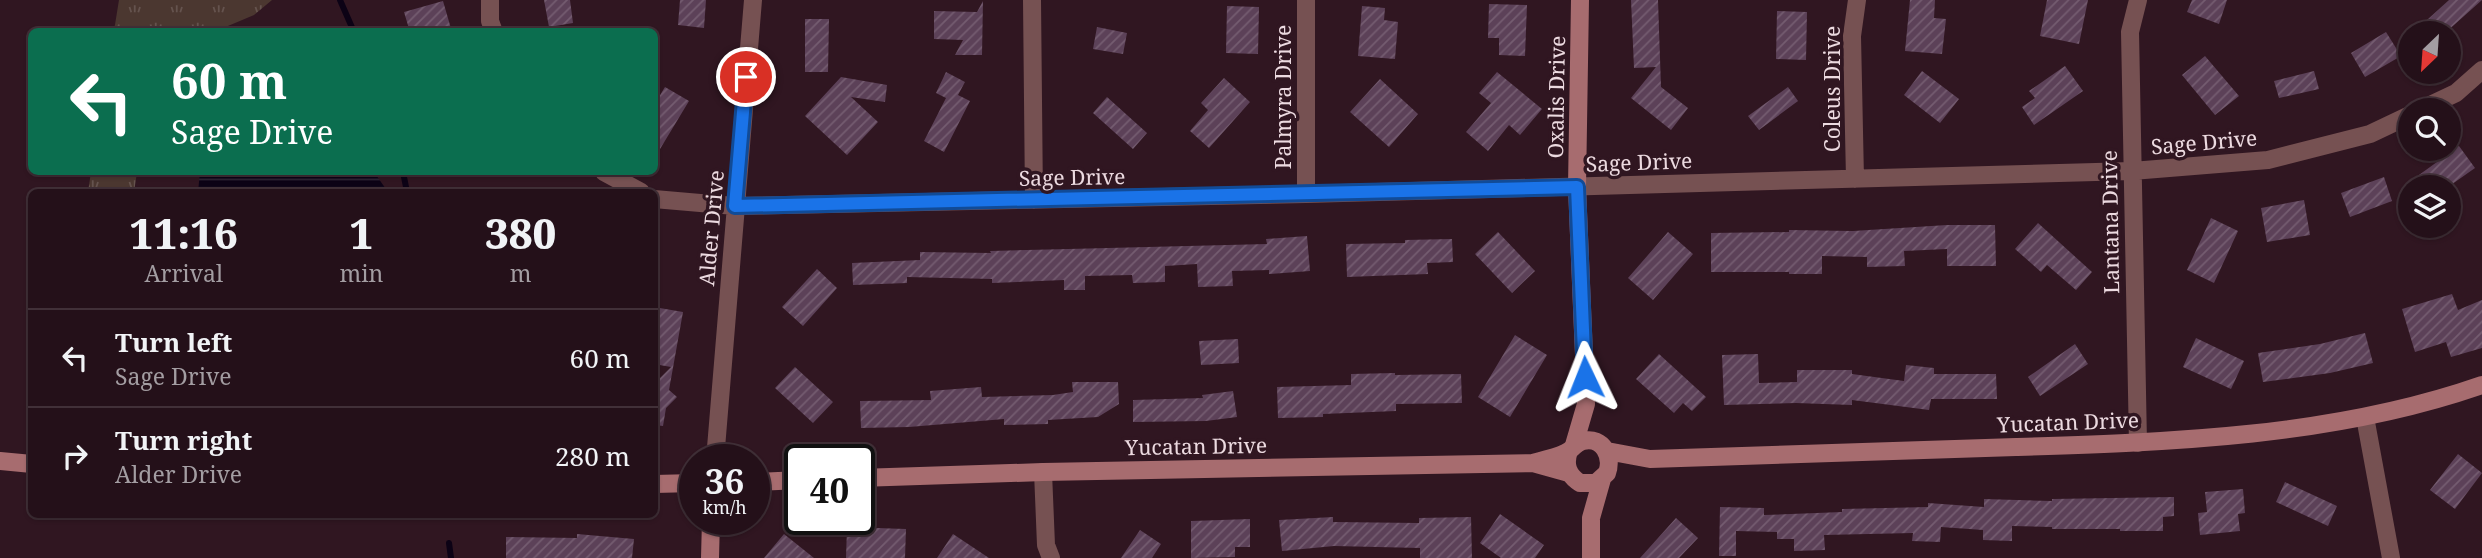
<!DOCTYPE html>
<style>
body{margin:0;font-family:"Noto Serif",serif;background:#2c1922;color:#f1f3f6;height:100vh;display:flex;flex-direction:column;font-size:26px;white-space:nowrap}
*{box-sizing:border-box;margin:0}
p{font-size:23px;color:#a39da2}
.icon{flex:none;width:38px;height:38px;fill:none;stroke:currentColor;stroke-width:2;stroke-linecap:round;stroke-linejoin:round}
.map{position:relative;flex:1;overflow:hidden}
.panel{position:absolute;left:28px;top:189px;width:630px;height:329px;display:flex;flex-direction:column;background:#241019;border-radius:10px;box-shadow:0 2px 5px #0004,0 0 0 2px #413038}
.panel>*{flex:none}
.banner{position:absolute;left:28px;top:28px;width:630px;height:147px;border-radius:10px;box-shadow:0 2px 5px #0004,0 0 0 2px #413038;background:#0b6e4f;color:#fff;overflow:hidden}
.needle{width:46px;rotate:205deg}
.fabs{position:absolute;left:2398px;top:21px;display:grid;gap:14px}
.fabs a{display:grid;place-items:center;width:63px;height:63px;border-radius:50%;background:#241019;box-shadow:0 2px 5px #0004,0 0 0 2px #413038;font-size:35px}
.speed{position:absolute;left:679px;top:444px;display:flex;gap:14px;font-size:35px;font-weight:700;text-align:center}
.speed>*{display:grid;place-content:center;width:91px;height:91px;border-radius:50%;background:#241019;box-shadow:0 2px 5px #0004,0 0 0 2px #413038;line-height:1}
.speed small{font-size:18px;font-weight:400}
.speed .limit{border:4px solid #111;border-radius:10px;background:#fff;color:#111}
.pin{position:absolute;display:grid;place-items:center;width:60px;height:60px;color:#fff;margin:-30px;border:4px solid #fff;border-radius:50%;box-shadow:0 2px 7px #0007}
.me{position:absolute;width:77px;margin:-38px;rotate:358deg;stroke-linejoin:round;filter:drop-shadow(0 0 5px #0008)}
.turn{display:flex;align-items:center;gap:24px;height:147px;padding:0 28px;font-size:32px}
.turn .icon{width:91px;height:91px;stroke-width:2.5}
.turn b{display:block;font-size:49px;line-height:60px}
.eta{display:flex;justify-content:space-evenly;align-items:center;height:119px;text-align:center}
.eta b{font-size:42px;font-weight:800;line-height:49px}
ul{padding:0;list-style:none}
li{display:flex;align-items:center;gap:21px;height:98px;padding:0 28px;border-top:2px solid #413038}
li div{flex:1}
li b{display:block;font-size:26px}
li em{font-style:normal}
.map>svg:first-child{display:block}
</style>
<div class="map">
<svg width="2482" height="558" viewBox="0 0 2482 558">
<defs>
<pattern id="park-tufts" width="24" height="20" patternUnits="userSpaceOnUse" patternTransform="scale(1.75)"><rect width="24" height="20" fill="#4b3730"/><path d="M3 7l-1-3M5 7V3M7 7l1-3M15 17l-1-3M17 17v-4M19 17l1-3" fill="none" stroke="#65534e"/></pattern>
<pattern id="water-rules" width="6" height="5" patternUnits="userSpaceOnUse" patternTransform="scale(1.75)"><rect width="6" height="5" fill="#0c0215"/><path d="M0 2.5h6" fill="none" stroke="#302637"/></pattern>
<pattern id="building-hatch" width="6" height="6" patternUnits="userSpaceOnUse" patternTransform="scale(1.75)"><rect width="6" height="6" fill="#5c4158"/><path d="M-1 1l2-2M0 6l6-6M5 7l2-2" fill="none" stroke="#745c70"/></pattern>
</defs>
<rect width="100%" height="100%" fill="#301621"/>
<path fill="url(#park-tufts)" d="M119,0h153l-18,15 -38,16h-102z
M91,172h46l-3,20h-46z"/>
<path fill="url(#water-rules)" d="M200,172h174l14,20h-190z"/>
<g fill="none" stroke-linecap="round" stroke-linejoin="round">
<path stroke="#0c0215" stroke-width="6" d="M340,0l14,32
M403,172l4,20
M449,543l2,15"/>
</g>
<path fill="url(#building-hatch)" d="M544,0h26l3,23 -24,4z
M680,0h26l-2,28 -26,-3z
M1631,0h27l3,87 27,21 -17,22 -40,-32 25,-31 -22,1z
M1910,0h25l-1,18 12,1 -4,35 -37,-3z
M2047,0h41l-9,44 -39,-8z
M2192,0h35l-8,24 -32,-12z
M2449,0h33l-37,33h-5l-13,-13z
M443,1l9,31h-42l-6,-20z
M983,1l-1,54h-27l8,-15 -29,-1v-28l43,1z
M1489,4l38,1 -2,51 -26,-1v-17h-11z
M1227,6l32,1 -1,47 -32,-1z
M1362,6l23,2 -1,12 14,2 -3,37 -37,-3z
M1777,11l30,1 -1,48 -30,-1z
M805,19h24l-1,53h-23z
M1097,27l30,6 -4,21 -30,-5z
M2386,32l15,24 -36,21 -14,-24z
M2205,56l34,40 -24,19 -33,-40z
M2065,66l18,25 -49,34 -12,-18 13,-9 -6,-7z
M1922,71l37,28 -19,24 -36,-28z
M2314,71l5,18 -40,9 -5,-17z
M946,72l19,10 -7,13 12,6 -26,51 -20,-11 22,-43 -10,-5z
M1497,72l45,37 -22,26 -11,-10 -21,26 -22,-19 25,-29 -12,-10z
M841,77l46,8 -2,17 -34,-5 27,25 -31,33 -42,-39z
M1224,78l26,24 -41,46 -19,-17 18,-21 -7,-7z
M1380,79l38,35 -29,33 -39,-35z
M665,87l24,14 -35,58v-54z
M1788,87l10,14 -39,29 -11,-14z
M1107,97l40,36 -14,16 -40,-36z
M2459,146l16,22 -27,19h-20l-9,-12z
M2384,177l8,24 -42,16 -9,-24z
M2304,200l6,35 -43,7 -6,-34z
M2211,218l27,13 -24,52 -27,-13z
M2038,223l54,49 -16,18 -29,-25 -6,7 -26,-23z
M1947,225h48l1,41h-49v-17l-43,2 1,15 -38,1v-10l-45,-1v18h-33v-2h-78v-39l78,-1v-2l64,1z
M1498,232l37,39 -23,22 -37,-39z
M1668,232l25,22 -40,46 -25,-22z
M1307,236l3,35 -41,3v-4l-37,1 1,15 -35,1 -1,-23 -32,2v16l-32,1 -1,-8 -47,1v14h-21v-10l-72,3v-4l-85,-2v6l-54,2 -1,-22 68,-3v-8l71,1 -1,-2 78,-2 199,-5 -1,-5z
M1452,239l1,23 -26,1 1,11 -81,3 -1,-33 59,-1v-3z
M817,269l20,19 -34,38 -21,-19z
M2452,294l6,16 24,-10v48l-31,9 -5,-15 -31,10 -13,-43z
M654,307l29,5 -14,78 8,7 -11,11 -3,18 -9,-1v-50l5,4 12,-12 -17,-3z
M2365,333l8,30 -43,10 -67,9 -5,-29 62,-9z
M1515,335l32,20 -37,62 -32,-20z
M2196,338l48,23 -13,28 -48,-22z
M1238,339l1,24 -38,2 -2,-24z
M2075,344l13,20 -48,32 -12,-19z
M1659,354l47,43 -14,14 -9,-8 -9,10 -38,-34z
M1758,354l1,29 38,-1v-12h55v4l52,7 2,-16 28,3v6h62l1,25h-66l-2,11 -77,-10v5l-56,-2 -72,2 -2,-50z
M795,367l38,35 -20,21 -38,-35z
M1395,373v2l66,-1 1,29 -66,1v7l-73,3v3l-45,1 -1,-31 74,-2v-11z
M1072,382h46l1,22 -21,13 -50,3v4l-44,1v-6l-95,8 -48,1 -1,-27 71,-1 -1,-9 51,-4 1,10 71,-2 20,-3z
M1233,391l4,26 -31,4 -73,1v-22l70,-2 -1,-3z
M2458,454l24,19 -27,36 -25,-19z
M2285,482l52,24 -9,20 -52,-24z
M2243,489l2,24 -7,1 2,17 -40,4 -2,-22 9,-1 -2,-20z
M2174,497v19l-11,1v14h-43v-2h-68v-2l-40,-1v15l-29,-1v-10l-42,-3 -1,15 -28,-1 1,-8 -89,2 1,15 -31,1v-12h-17v-7l-41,-1v25h-17l1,-49 44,1v7l78,-3v-3l86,-2v-4l56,4v-8l68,2v-2z
M1500,514l44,31 -9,13h-34l-21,-15z
M1333,517v5l86,1v-5l52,-1 1,41h-52v-10l-86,-2 -52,5 -3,-31z
M1676,518l22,20 -19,20h-39z
M1250,519v28h-15v10l-44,1v-37z
M847,527l59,2 -1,29h-59z
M1140,530l21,14 -9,14h-31z
M577,534l57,5 -2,19h-126v-21l71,1z
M784,534l30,24h-50z
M953,534l36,24h-52z"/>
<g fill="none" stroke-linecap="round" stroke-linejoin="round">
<path stroke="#765152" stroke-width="18" d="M490,0v21l4,11
M1032,0l2,200
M2138,0l-8,32 8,411
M2420,110l36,-17 26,-23
M604,172l37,20
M1855,179l-3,-143 5,-36
M1306,194v-194
M654,199l81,7 571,-12 826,-23 136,-11 102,-26 40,-19
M2365,417l26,141
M715,460l38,-460
M1043,472l3,73 5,13"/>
<path stroke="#a76c6f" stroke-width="18" d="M1574,445l12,-41 -9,-217 3,-187
M1607,451l43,8c122,-4 244,-8 366,-12 156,-5 317,-10 466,-62
M0,461l32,3
M1533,463c11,-4 28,-6 37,-13 5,-4 7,-8 13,-9 20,-5 30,16 24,32l-11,10h-16c-12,-8 -16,-18 -11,-32
M859,478l184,-6 490,-9 36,10
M754,482l46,-2
M654,484l41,-1
M710,558l1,-38
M1591,558v-40l11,-39"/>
</g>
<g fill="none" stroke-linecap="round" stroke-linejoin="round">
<defs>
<path id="route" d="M746,77l-11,129 842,-19 8,190"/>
</defs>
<use href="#route" stroke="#114b97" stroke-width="18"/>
<use href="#route" stroke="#1a73e8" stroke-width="12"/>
</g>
<g text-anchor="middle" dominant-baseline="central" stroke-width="7" stroke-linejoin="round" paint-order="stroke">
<g font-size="21" fill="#ecdae0" stroke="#301621">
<text transform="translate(1832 89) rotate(-90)">Coleus Drive</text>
<text transform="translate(1283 97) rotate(-90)">Palmyra Drive</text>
<text transform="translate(1556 97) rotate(-89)">Oxalis Drive</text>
<text transform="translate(2204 142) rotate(-5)">Sage Drive</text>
<text transform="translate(1639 162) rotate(-2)">Sage Drive</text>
<text transform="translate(1072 177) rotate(-1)">Sage Drive</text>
<text transform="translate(2110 222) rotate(-91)">Lantana Drive</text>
<text transform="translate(711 228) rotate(-85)">Alder Drive</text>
<text transform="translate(2068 422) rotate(-2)">Yucatan Drive</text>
<text transform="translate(1196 446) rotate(-1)">Yucatan Drive</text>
</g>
</g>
</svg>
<div class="fabs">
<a><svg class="needle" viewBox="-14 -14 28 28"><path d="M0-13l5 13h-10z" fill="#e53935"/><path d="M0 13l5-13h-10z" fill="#a39da2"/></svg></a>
<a><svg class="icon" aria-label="search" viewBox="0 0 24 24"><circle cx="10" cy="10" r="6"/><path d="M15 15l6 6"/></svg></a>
<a><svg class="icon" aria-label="layers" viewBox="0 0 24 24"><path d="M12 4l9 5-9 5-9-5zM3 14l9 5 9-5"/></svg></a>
</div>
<div class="speed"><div>36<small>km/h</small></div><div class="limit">40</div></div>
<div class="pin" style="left:746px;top:77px;background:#d93025"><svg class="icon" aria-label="arrive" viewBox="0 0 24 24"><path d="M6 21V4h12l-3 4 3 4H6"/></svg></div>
<svg class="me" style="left:1585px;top:377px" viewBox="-20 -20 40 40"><path d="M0-17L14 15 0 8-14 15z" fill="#1a73e8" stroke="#fff" stroke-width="4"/></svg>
<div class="banner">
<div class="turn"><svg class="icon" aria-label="left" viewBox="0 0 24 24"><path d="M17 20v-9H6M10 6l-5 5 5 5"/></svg><div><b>60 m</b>Sage Drive</div></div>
</div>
<section class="panel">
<div class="eta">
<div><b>11:16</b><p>Arrival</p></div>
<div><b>1</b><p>min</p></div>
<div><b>380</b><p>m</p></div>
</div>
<ul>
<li><svg class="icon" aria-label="left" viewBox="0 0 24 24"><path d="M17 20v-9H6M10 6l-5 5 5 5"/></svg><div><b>Turn left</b><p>Sage Drive</p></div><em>60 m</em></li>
<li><svg class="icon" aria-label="right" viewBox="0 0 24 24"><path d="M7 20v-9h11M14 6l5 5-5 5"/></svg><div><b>Turn right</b><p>Alder Drive</p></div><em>280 m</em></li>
</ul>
</section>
</div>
